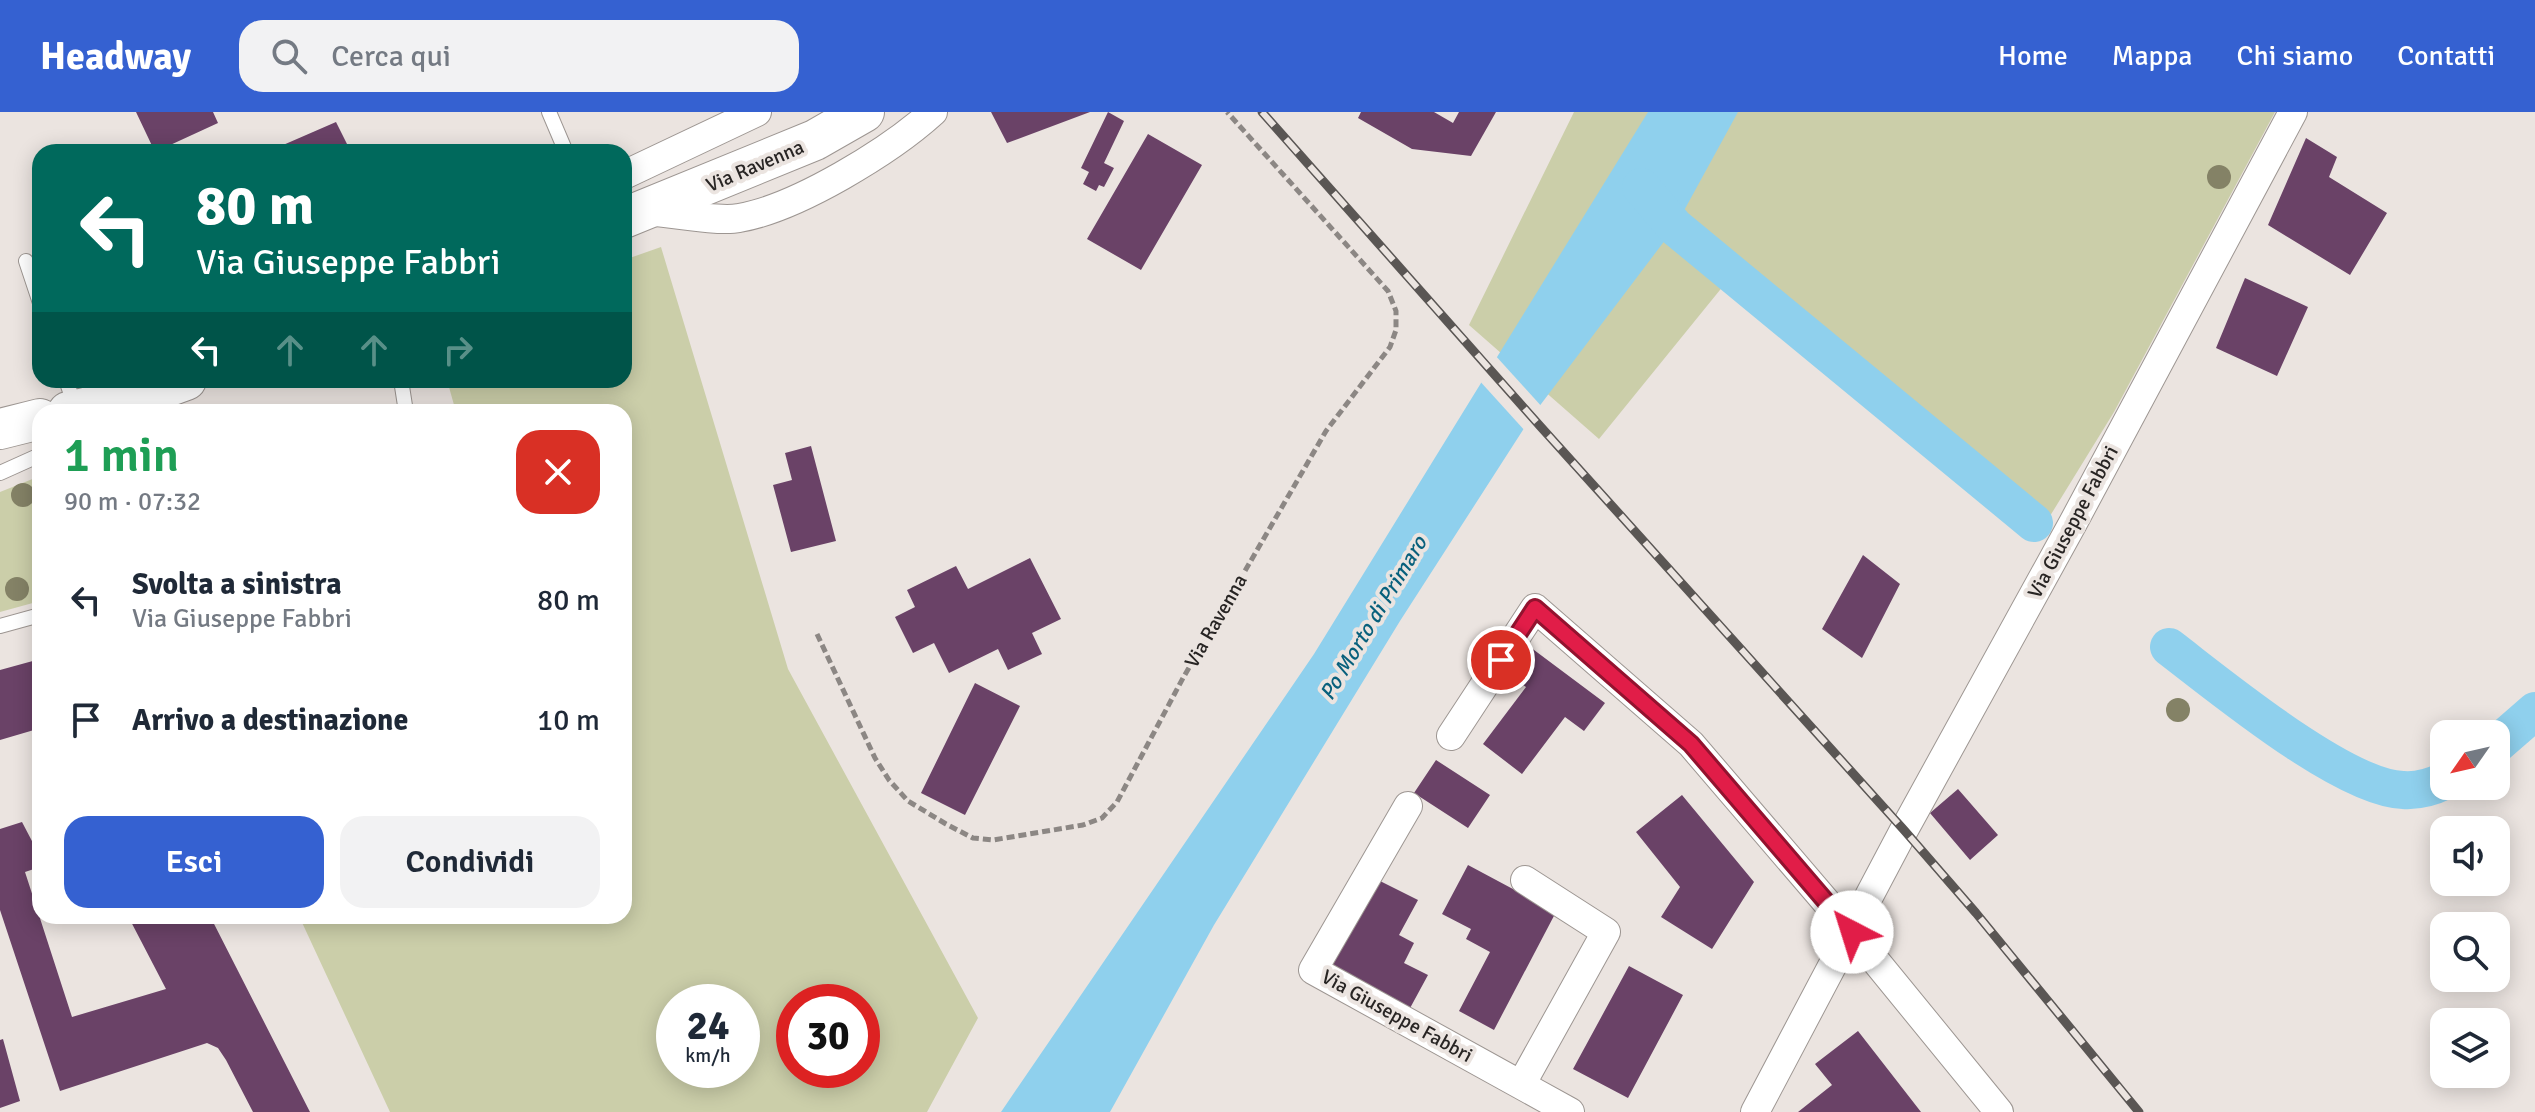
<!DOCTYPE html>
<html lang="it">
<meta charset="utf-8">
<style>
body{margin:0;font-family:Signika,sans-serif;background:#f2f2f3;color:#1f2937;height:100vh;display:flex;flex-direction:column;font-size:30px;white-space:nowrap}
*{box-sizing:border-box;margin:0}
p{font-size:26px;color:#747a83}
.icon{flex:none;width:44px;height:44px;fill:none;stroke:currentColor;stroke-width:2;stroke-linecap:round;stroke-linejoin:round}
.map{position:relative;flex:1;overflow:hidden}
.sheet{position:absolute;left:32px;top:292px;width:600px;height:520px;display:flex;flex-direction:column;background:#fff;border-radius:24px;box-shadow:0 4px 20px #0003}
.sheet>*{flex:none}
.banner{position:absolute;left:32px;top:32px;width:600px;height:244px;border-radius:24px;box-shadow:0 4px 20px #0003;background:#00695c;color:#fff;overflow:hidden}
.needle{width:52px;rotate:236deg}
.buttons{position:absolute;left:2430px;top:608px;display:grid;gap:16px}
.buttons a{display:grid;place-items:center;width:80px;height:80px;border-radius:16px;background:#fff;box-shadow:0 4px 20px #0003;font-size:40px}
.speed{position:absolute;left:656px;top:872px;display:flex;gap:16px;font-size:40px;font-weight:700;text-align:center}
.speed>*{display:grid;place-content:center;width:104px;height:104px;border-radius:50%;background:#fff;box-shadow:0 4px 20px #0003;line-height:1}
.speed small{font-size:20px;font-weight:400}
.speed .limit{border:12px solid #d22;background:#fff;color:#111}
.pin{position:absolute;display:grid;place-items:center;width:68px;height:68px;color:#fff;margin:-34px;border:4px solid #fff;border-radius:50%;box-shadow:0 2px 8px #0007}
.me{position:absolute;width:88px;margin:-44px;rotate:320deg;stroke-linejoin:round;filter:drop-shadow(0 0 6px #0008)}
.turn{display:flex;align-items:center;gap:28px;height:168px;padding:0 32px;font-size:36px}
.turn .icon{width:104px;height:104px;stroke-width:2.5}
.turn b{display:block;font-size:56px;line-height:68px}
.lanes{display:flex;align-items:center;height:76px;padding:0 32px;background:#0003;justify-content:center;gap:40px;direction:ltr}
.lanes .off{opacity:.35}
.round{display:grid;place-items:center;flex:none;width:84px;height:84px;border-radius:24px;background:#f2f2f3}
.overview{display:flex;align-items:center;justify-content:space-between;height:136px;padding:0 32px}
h1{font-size:48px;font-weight:600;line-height:60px;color:#1e9e55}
.cta{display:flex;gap:16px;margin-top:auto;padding:16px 32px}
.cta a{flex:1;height:92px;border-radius:24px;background:#3561d1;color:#fff;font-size:32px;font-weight:600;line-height:92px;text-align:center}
.cta a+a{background:#f2f2f3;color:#1f2937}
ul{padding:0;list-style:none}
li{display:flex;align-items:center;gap:24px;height:120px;padding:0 32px}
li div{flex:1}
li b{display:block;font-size:30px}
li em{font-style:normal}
header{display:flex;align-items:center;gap:48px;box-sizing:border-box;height:112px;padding:0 40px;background:#3561d1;color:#fff}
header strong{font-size:38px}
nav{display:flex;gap:44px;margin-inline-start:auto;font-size:28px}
.search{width:560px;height:72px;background:#f2f2f3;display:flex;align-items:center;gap:20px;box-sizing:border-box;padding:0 28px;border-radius:24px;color:#747a83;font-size:30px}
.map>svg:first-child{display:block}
</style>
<header>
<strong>Headway</strong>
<div class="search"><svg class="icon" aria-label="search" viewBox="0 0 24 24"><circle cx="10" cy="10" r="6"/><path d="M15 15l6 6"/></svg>Cerca qui</div>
<nav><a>Home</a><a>Mappa</a><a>Chi siamo</a><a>Contatti</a></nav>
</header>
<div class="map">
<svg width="2535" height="1000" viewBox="0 0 2535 1000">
<rect width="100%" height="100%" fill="#ebe4e0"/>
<path fill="#cbcea9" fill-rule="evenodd" d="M1574,0h701l-161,300 -80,130 -310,-257 -125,154 -130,-114z
M661,135l127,422 190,349 -51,94h-537l-91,-196h325v-504h-168l-9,-32h177v-120zM742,890v68h-68v-68zM794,890h68v68h-68z
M40,364v125l-40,11v-120z"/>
<path fill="#8fd0ed" d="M1648,0h90l-63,115 -143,189 -132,205 -186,304 -104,187h-109l313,-458z"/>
<path fill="#ebe4e0" d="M1494,242l49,54 -17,24 -48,-53z"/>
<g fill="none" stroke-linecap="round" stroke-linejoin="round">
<path stroke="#8fd0ed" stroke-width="38" d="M1641,75l34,40 359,296
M2169,535c50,38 174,141 234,143 15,1 27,-2 41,-9
M2496,633l39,-34"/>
</g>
<path fill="#6a4267" d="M136,0h77l5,11 -63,29z
M991,0h99l-83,31z
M1108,0l16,9 -20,42 10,5 -10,19 -5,-2 -3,6 -13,-7 6,-12 -8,-4z
M1361,0h73l19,11 6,-11h37l-25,44 -59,-7 -54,-31z
M336,10l15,30h-84z
M1148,22l54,31 -61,105 -54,-31z
M2306,26l31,19 -8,20 58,36 -37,62 -82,-50z
M2245,166l63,29 -31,69 -61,-28z
M811,334l25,95 -45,11 -18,-67 19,-5 -7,-27z
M1863,443l37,29 -38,74 -40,-29z
M1030,446l31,61 -29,14 10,21 -34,16 -10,-21 -49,24 -15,-30 -21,10 -18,-36 20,-10 -8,-17 49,-24 12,23z
M1526,532l79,59 -21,28 -19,-14 -43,57 -39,-30 43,-57 -21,-15z
M40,547v79l-3,1 -3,-9 -34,10v-70z
M975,571l45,23 -55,109 -44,-22z
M1436,648l54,35 -22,33 -54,-35z
M1958,677l40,46 -28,25 -40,-47z
M1682,683l72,87 -42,67 -51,-32 19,-30 -44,-55z
M22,710l11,21 7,-3v27l-15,5 47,145 94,-28 -38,-73h82l100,196h-57l-27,-52 -8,-12 -11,-5 -147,48 -60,-181v-81z
M1468,753l88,47 -62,118 -35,-19 31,-59 -24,-13 5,-10 -29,-15z
M1378,768l40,20 -19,35 15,8 -10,20 24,12 -19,35 -78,-42z
M1629,854l54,29 -55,103 -55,-29z
M1858,919l63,81h-123l34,-27 -17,-21z
M3,927l17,62 -20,7v-68z"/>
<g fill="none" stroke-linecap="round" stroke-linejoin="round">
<defs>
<path id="service" d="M549,0l17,40
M26,149l14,42
M66,268l9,26
M401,268l5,32
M0,361l40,-18
M0,514l40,-11"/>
<path id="minor" d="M624,63l133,-63
M647,99c23,2 72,11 92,7 58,-10 151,-67 194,-106
M1451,624l84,-128 156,136 161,188 147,180
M1408,694l-95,164 257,142
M1521,973l85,-153 -81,-52
M1755,1000l149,-282 169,-307 220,-411"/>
<path id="secondary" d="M624,106l191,-78 49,-28
M68,300l85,-20 33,-12
M0,317l40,-10"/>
</defs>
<use href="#service" stroke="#9d9692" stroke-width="16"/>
<use href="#minor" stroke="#9d9692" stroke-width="30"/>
<use href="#secondary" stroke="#9d9692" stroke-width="42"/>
<path stroke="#8c8784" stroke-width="5" stroke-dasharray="8 4" stroke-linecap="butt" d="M817,522l58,124 14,22 19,21 38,23 27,14 20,2 90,-15 19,-7 15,-16 66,-124 143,-247 64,-84 6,-17v-19l-8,-20 -161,-179"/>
<use href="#service" stroke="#fff" stroke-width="14"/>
<use href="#minor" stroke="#fff" stroke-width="28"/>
<use href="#secondary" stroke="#fff" stroke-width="40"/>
<defs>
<path id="rail" d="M1262,0l278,314 364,404 72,83 163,199"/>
</defs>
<use href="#rail" stroke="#5a5654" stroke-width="9"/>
<use href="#rail" stroke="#ebe4e0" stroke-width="6" stroke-dasharray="18" stroke-linecap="butt"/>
</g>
<g fill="#848266">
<circle cx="2219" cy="65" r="12"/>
<circle cx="23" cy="383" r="12"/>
<circle cx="17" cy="477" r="12"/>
<circle cx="2178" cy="598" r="12"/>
</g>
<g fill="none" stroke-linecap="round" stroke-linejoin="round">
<defs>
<path id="route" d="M1501,548l34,-52 156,136 161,188"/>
</defs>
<use href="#route" stroke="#92132f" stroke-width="20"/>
<use href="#route" stroke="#e11d48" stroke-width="14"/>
</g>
<g text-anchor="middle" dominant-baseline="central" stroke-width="8" stroke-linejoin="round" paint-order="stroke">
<g font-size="20" fill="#282524" stroke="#ebe4e0">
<text transform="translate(755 54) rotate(-23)">Via Ravenna</text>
<text transform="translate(2073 410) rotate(-62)">Via Giuseppe Fabbri</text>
<text transform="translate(1216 509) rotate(-60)">Via Ravenna</text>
<text transform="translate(1397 904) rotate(29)">Via Giuseppe Fabbri</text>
</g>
<g font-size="22" font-style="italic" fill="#08607c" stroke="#ebe4e0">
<text transform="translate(1373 506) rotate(-59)">Po Morto di Primaro</text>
</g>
</g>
</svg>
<div class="buttons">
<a><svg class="needle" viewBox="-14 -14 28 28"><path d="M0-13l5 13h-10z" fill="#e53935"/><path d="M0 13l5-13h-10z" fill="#747a83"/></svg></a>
<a><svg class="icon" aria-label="sound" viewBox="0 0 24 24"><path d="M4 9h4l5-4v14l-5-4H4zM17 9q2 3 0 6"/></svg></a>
<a><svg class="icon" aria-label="search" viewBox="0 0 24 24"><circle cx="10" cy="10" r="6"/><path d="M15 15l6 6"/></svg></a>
<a><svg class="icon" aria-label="layers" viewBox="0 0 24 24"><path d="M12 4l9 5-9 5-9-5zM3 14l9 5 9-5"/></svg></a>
</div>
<div class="speed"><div>24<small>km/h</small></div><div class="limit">30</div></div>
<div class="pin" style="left:1501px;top:548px;background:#d93025"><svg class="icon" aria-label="arrive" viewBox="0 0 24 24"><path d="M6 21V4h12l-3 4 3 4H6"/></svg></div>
<svg class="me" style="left:1852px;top:820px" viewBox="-20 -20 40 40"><circle r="19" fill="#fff"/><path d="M0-13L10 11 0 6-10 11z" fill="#e11d48"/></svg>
<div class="banner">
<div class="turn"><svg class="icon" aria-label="left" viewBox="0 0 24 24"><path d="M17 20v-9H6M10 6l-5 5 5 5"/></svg><div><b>80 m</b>Via Giuseppe Fabbri</div></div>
<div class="lanes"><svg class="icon" aria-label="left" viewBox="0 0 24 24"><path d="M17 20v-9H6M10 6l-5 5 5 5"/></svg><svg class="icon off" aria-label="ahead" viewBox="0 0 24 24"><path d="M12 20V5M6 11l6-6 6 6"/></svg><svg class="icon off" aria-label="ahead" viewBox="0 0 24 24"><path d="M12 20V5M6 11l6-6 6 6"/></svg><svg class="icon off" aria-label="right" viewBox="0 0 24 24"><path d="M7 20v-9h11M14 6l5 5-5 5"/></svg></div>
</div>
<section class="sheet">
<div class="overview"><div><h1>1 min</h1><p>90 m · 07:32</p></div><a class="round" style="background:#d93025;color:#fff"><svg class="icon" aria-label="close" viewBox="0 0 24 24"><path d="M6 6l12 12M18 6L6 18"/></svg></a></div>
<ul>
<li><svg class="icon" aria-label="left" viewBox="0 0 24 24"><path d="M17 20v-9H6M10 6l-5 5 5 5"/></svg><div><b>Svolta a sinistra</b><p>Via Giuseppe Fabbri</p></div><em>80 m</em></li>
<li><svg class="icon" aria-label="arrive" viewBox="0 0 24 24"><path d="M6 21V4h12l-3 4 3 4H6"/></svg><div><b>Arrivo a destinazione</b></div><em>10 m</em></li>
</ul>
<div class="cta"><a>Esci</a><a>Condividi</a></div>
</section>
</div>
